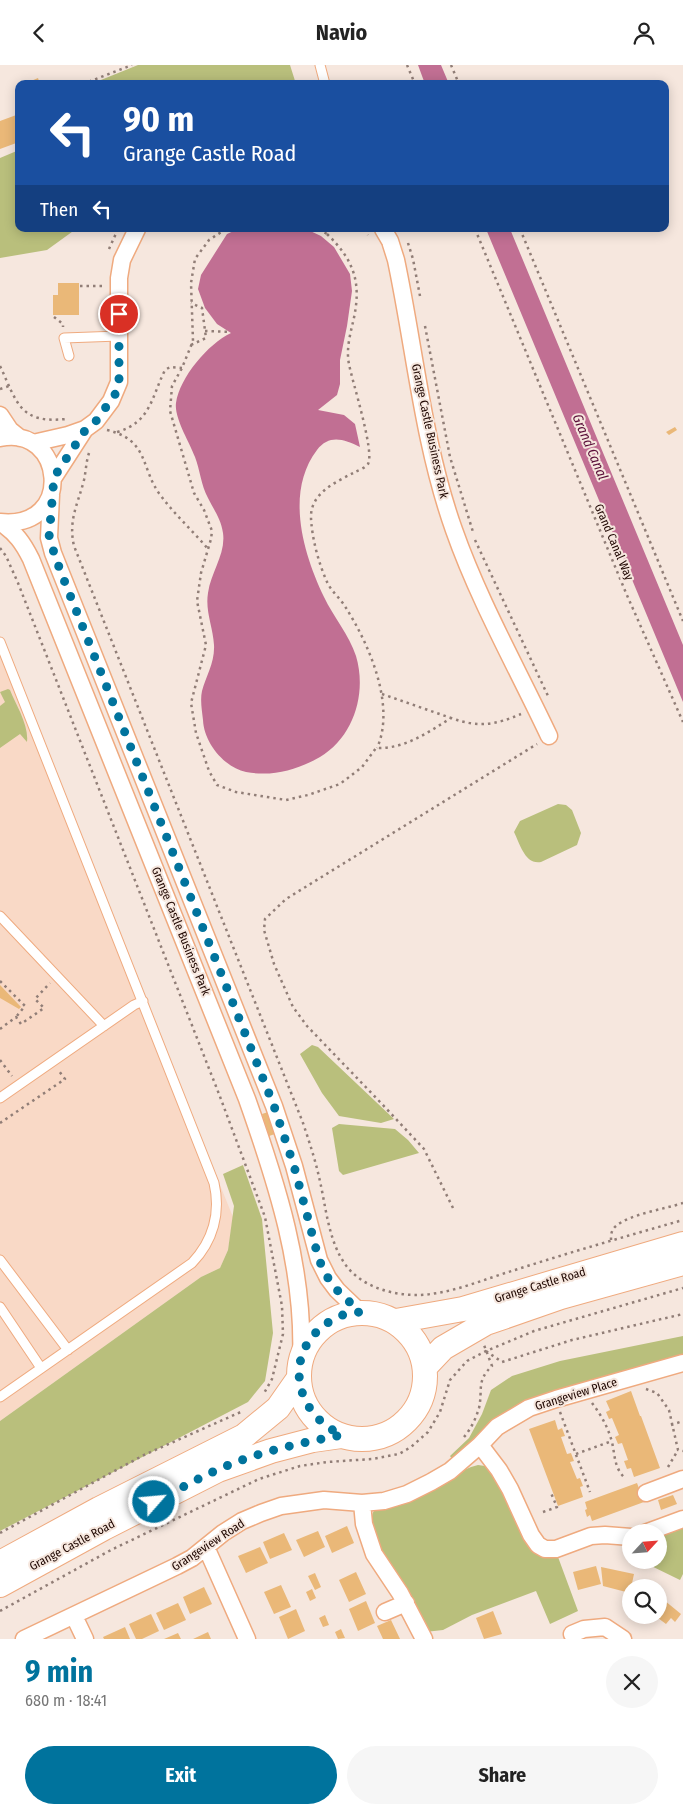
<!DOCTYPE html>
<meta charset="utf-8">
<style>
body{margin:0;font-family:"Fira Sans Condensed",sans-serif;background:#f6f6f6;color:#222;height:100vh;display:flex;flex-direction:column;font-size:19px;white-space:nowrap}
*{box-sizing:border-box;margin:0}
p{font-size:16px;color:#767676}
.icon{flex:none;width:28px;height:28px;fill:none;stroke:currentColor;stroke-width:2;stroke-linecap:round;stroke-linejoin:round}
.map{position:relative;height:1574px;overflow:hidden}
.panel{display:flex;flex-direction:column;background:#fff;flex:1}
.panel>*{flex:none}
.guide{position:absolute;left:15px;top:15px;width:654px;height:152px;border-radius:10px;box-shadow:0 2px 12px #0003;background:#1a4fa0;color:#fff;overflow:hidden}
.needle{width:32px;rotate:64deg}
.controls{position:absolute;left:622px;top:1459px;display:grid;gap:10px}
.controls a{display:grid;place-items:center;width:45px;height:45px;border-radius:50%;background:#fff;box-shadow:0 2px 12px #0003;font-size:25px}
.pin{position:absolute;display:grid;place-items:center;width:42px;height:42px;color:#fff;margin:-21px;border:2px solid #fff;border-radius:50%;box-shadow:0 1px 5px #0007}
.me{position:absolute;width:55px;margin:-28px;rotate:63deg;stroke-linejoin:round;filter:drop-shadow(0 0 4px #0008)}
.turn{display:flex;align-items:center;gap:18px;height:105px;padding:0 25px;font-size:22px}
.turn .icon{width:65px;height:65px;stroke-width:2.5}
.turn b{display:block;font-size:35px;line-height:42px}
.then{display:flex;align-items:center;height:48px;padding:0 25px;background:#0003;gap:10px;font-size:19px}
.round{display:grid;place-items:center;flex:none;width:52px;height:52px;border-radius:26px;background:#f6f6f6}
.summary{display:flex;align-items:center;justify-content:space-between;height:85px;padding:0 25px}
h1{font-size:30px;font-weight:700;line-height:38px;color:#00739d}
.primary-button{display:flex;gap:10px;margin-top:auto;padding:10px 25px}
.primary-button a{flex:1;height:58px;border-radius:30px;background:#00739d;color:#fff;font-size:20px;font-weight:700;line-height:58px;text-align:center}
.primary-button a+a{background:#f6f6f6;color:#222}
header{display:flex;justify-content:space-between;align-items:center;height:65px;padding:0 25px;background:#fff;font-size:22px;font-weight:700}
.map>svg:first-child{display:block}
</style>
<header><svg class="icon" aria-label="back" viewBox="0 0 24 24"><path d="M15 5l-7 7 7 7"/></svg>Navio<svg class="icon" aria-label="person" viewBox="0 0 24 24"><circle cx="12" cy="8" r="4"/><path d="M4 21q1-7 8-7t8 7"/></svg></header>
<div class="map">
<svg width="683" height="1574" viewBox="0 0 683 1574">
<rect width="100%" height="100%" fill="#f6e7de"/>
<path fill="#f9d9c6" d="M0,579l233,573 -5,33 -8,18 -19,9 -201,144z"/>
<path fill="#b9bf7c" d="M138,0h152l6,19h-205z
M19,85v79h57l-29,21 -47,8v-100z
M8,624l2,1c6,15 19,35 17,52l-7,-8 -20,14v-42l5,-4 -5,-10z
M558,739l8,1 6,5 9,23 -4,12 -36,17c-16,3 -21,-18 -27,-30l6,-11z
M312,980l6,2 76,72 -13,4 -42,-7 -17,-23 -22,-39z
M339,1059l56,5 13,11 11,13 -76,22 -4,-4 -7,-43z
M243,1100l19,54 11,114 -8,48 -17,21 -248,129v-110l201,-144 19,-9 8,-18 6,-44 -11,-32z
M683,1271v21l-123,35 -107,68 -3,-4 19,-18 13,-24 9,-24 21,-14 48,-15z
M478,1400l7,1 9,9 54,81 10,1 20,54 -28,13 -14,-33 -64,24 -29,15 -18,2c-10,-18 -64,-106 -51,-121 9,-9 38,-12 50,-17 19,-8 35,-25 54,-29z
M683,1463v46l-3,6 -41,-20h20v-23z"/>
<path fill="#c16f93" d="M418,0h23l8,19h-24z
M238,164h68l15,7 13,11 16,27 2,17 -5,35 -7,34v24l-3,11 -19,15 26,5 11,9 5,23c-16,-8 -31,-13 -43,3 -32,42 -14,103 7,147 9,19 25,38 32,59 11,37 -2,81 -36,101 -23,13 -47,20 -74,15 -22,-5 -42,-29 -43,-52 -1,-9 -3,-20 -1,-29 4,-15 13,-29 12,-46 -1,-18 -9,-34 -6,-52 3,-21 18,-39 15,-60 -2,-14 -9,-23 -15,-35 -7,-13 -8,-28 -13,-41 -5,-14 -21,-39 -19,-54 4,-26 32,-59 55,-70l-14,-9 -12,-16 -7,-19 3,-14 26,-41z
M486,164h24l173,416v57z"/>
<path fill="#eab878" d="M38,13l2,6h-16z
M19,49v28l-19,7v-28z
M58,218h21v32h-26v-20h5z
M675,362l2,3 -8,5 -3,-3z
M0,920l21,22 -2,2 -19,-11z
M268,1047l7,22 -6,2 -7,-22z
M631,1326l9,25h1l19,52 -26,9 -3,-9 -4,1 -3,-8 4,-1 -6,-17 -4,1 -3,-7 4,-2 -7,-17 -3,1 -3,-7 4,-2 -4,-9z
M555,1355l3,10 4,-2 3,8 -4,1 6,17 4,-1 3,8 -4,1 7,17 3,-1 3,8 -3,1 3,10 -25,9 -29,-77z
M637,1418l7,19 -52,19 -2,-6 -3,2 -2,-7 2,-1 -2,-7z
M673,1430l4,9 -16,6 -3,-10z
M347,1461l7,17 -22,10 -7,-17z
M318,1466l7,16 -21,10 -8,-17z
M284,1468l8,17 -22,9 -7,-17z
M260,1482l8,16 -22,10 -8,-17z
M596,1501l5,18 -23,6 -5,-18z
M601,1502l33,7 -4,19 -27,-7z
M356,1507l10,22 -17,8 -10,-22z
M315,1508l6,14 -6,3 -7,-14z
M281,1520l10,22 -17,7 -10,-22z
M204,1522l8,17 -22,10 -7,-17z
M312,1524l4,9 -6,3 -4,-9z
M659,1531l22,18 -6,8 -4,-4 -5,6 -12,-9h5z
M366,1536l9,22 -17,8 -9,-22z
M178,1538l8,17 -22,10 -8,-17z
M296,1544l9,22 -17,8 -9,-22z
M493,1546l9,23 -18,5 -8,-21z
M151,1549l8,17 -17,8h-6l-7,-15z
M325,1550l4,10 -6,2 -4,-9z
M391,1555l9,19h-17l-6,-13z
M125,1562l5,12h-26l-1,-2z
M341,1564l4,9 -7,1 -3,-7z
M208,1567l3,7h-18z
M178,1568l3,6h-17z"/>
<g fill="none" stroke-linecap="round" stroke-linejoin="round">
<defs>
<path id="lane" d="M320,0l5,19
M69,291l-5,-18 55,-2
M0,577l214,541c7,30 -1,58 -22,80l-192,134
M0,851l104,110
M0,1033l134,-93 9,-4
M0,1195l68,90
M0,1242l41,61"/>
<path id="street" d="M383,164l7,12 6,19c19,90 27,183 58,270 25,71 63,138 95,206
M0,350l10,15 10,8
M0,373c64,-14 76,92 0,84
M33,378l35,-8 17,-6
M54,412l31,-48 11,-8 15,-20 8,-19v-104l3,-18 15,-31
M51,430l-2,43 4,15 221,553 20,60 25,94 9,18 9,12 23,22
M1,458c15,10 22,20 30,36l216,540c30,85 58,171 54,262
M480,1380l19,25 11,19 21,46 7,10 7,4h11l35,-13 14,-1 26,2
M646,1428l37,-14
M362,1438l2,21 10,30 26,39 24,46
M645,1468l38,-14
M206,1482l41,92
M385,1547l21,-9
M74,1551l11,23
M572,1569l12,-5 21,-2 18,12
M24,1574l153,-73 15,-8 31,-25 19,-12 19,-8 20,-7 43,-6 38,3 22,-2 23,-7 24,-12 19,-11 30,-26 17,-18 32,-19 27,-9 127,-36"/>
<path id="secondary" d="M299 1311a63 63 0 1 1 126 0a63 63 0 1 1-126 0Z
M396,1256l67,-12 220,-65
M425,1302l18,-19 43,-25 75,-26 122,-34
M0,1498l99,-54 145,-73 34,-28 21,-30
M0,1520l104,-57 114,-58 53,-19 42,-11 28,-4"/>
</defs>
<use href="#lane" stroke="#efaa7f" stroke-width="11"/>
<use href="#street" stroke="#efaa7f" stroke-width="19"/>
<use href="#secondary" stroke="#efaa7f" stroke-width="26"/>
<path stroke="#917e77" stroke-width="2.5" stroke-dasharray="2.5 4" stroke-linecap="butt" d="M407,0l8,19
M451,0l8,19
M83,19l49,-19
M226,164l-17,11 -14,19 -4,24 2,58 -11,27 -10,18 -2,25 24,82 10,17 8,21 -1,8 -10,34 -4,28 9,44 -15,58 5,30 13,38 8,14 19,7 50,8 22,-5 32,-11 22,-17 14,-19c29,1 51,-15 75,-30 28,10 44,7 70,-4
M319,164l8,5 3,-5
M365,164l3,6
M475,164l151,364 57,129
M520,164l163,392
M327,169c28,27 35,50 26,88 -3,13 -7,28 -4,42 3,17 26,88 19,100 -3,4 -9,6 -13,8 -19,10 -45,21 -44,46 1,21 8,47 17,66 5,9 13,15 18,24 23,36 50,98 31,140
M408,178l5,16 7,37
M109,184l9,-20
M80,221h22
M54,252l9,7v3
M425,261l25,131 23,75
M205,266l26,1
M191,280l15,-7 -4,-30 -11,-5
M0,301c17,36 19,58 66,53
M0,324l9,-3
M107,365c43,10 33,39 54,66 14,19 32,35 47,53
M117,367c34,-10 34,-34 48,-62l5,-3 12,1
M89,388c-3,9 -3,18 -5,27 -6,24 -16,40 -10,66l229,577c6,18 12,36 16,54 7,29 9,63 26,87 15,22 46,31 71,31 33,0 68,-16 99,-25 56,-18 112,-34 168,-50
M475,475l73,156
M0,483l6,8 12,27 201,511 46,123 17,89 1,28 -11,45 -9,16
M382,629l69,24
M0,916l25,25 -9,11
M0,964l16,-12 5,7 23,-16 -9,-9 15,-16
M0,995l12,16
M0,1058l65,-44 -6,-8
M453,1143l-29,-59 -42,-45 -75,-78 -14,-19 -19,-43 -10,-34 1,-11 21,-20 251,-155
M611,1175c0,-5 0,-10 5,-14 14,-12 49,-17 67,-23
M486,1286l16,11 70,-22 111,-26
M646,1324l11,4 12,17 9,40 5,1
M592,1338c9,12 16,24 20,39 3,13 2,26 13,36
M560,1347l30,80
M671,1360l12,-4
M464,1372c7,-8 12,-19 15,-29 4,-18 -3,-27 13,-42l-8,-21
M576,1389l36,-13
M668,1402l10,-17
M543,1447l14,-5 -6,-14
M0,1468l144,-78 99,-44
M0,1546l111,-61 148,-71 41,-13 27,-4 45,-3 27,-5 12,-7 17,-15 12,-20 10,-32 17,-19 19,-10 48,-20 149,-43"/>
<use href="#lane" stroke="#fff" stroke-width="9"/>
<use href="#street" stroke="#fff" stroke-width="16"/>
<use href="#secondary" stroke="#fff" stroke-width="24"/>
</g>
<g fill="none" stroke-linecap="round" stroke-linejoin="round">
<path stroke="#00739d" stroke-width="9" stroke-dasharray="0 16.2" d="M119,249v67l-3,12 -20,28 -10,8 -32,48 -5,61 11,32 214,536 20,60 25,94 9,18 9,12 23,22c-9,1 -18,2 -26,7 -52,28 -43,93 8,116 -42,8 -84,17 -123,34 -22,10 -43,22 -65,33"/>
</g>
<g text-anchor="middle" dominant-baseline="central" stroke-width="4" stroke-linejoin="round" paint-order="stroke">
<g font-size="12" fill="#1e0600" stroke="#f6e7de">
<text transform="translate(430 366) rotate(78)">Grange Castle Business Park</text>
<text transform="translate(614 477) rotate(67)">Grand Canal Way</text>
<text transform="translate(181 866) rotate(68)">Grange Castle Business Park</text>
<text transform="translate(540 1220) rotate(-17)">Grange Castle Road</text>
<text transform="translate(576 1329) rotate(-17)">Grangeview Place</text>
<text transform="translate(72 1480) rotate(-28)">Grange Castle Road</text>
<text transform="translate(208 1480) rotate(-33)">Grangeview Road</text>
</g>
<g font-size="14" font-style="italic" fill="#5a0e38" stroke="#f6e7de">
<text transform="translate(590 382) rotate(67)">Grand Canal</text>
</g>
</g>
</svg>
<div class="controls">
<a><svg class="needle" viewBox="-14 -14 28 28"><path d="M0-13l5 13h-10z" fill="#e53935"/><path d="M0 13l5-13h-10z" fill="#767676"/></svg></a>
<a><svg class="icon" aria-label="search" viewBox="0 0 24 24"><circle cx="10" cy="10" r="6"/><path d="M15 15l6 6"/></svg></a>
</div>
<div class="pin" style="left:119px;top:249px;background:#d93025"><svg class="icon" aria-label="arrive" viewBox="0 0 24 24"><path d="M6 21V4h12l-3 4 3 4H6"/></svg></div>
<svg class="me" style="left:154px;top:1437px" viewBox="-20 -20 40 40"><circle r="17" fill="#00739d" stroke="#fff" stroke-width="3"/><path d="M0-11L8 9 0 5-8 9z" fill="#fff"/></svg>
<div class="guide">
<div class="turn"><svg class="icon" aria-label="left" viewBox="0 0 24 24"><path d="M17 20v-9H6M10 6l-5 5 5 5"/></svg><div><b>90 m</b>Grange Castle Road</div></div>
<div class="then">Then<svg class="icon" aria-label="left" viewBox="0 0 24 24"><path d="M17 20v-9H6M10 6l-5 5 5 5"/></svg></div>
</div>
</div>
<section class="panel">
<div class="summary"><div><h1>9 min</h1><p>680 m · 18:41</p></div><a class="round"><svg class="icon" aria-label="close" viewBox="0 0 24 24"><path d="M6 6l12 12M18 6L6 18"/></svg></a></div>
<div class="primary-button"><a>Exit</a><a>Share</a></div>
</section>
